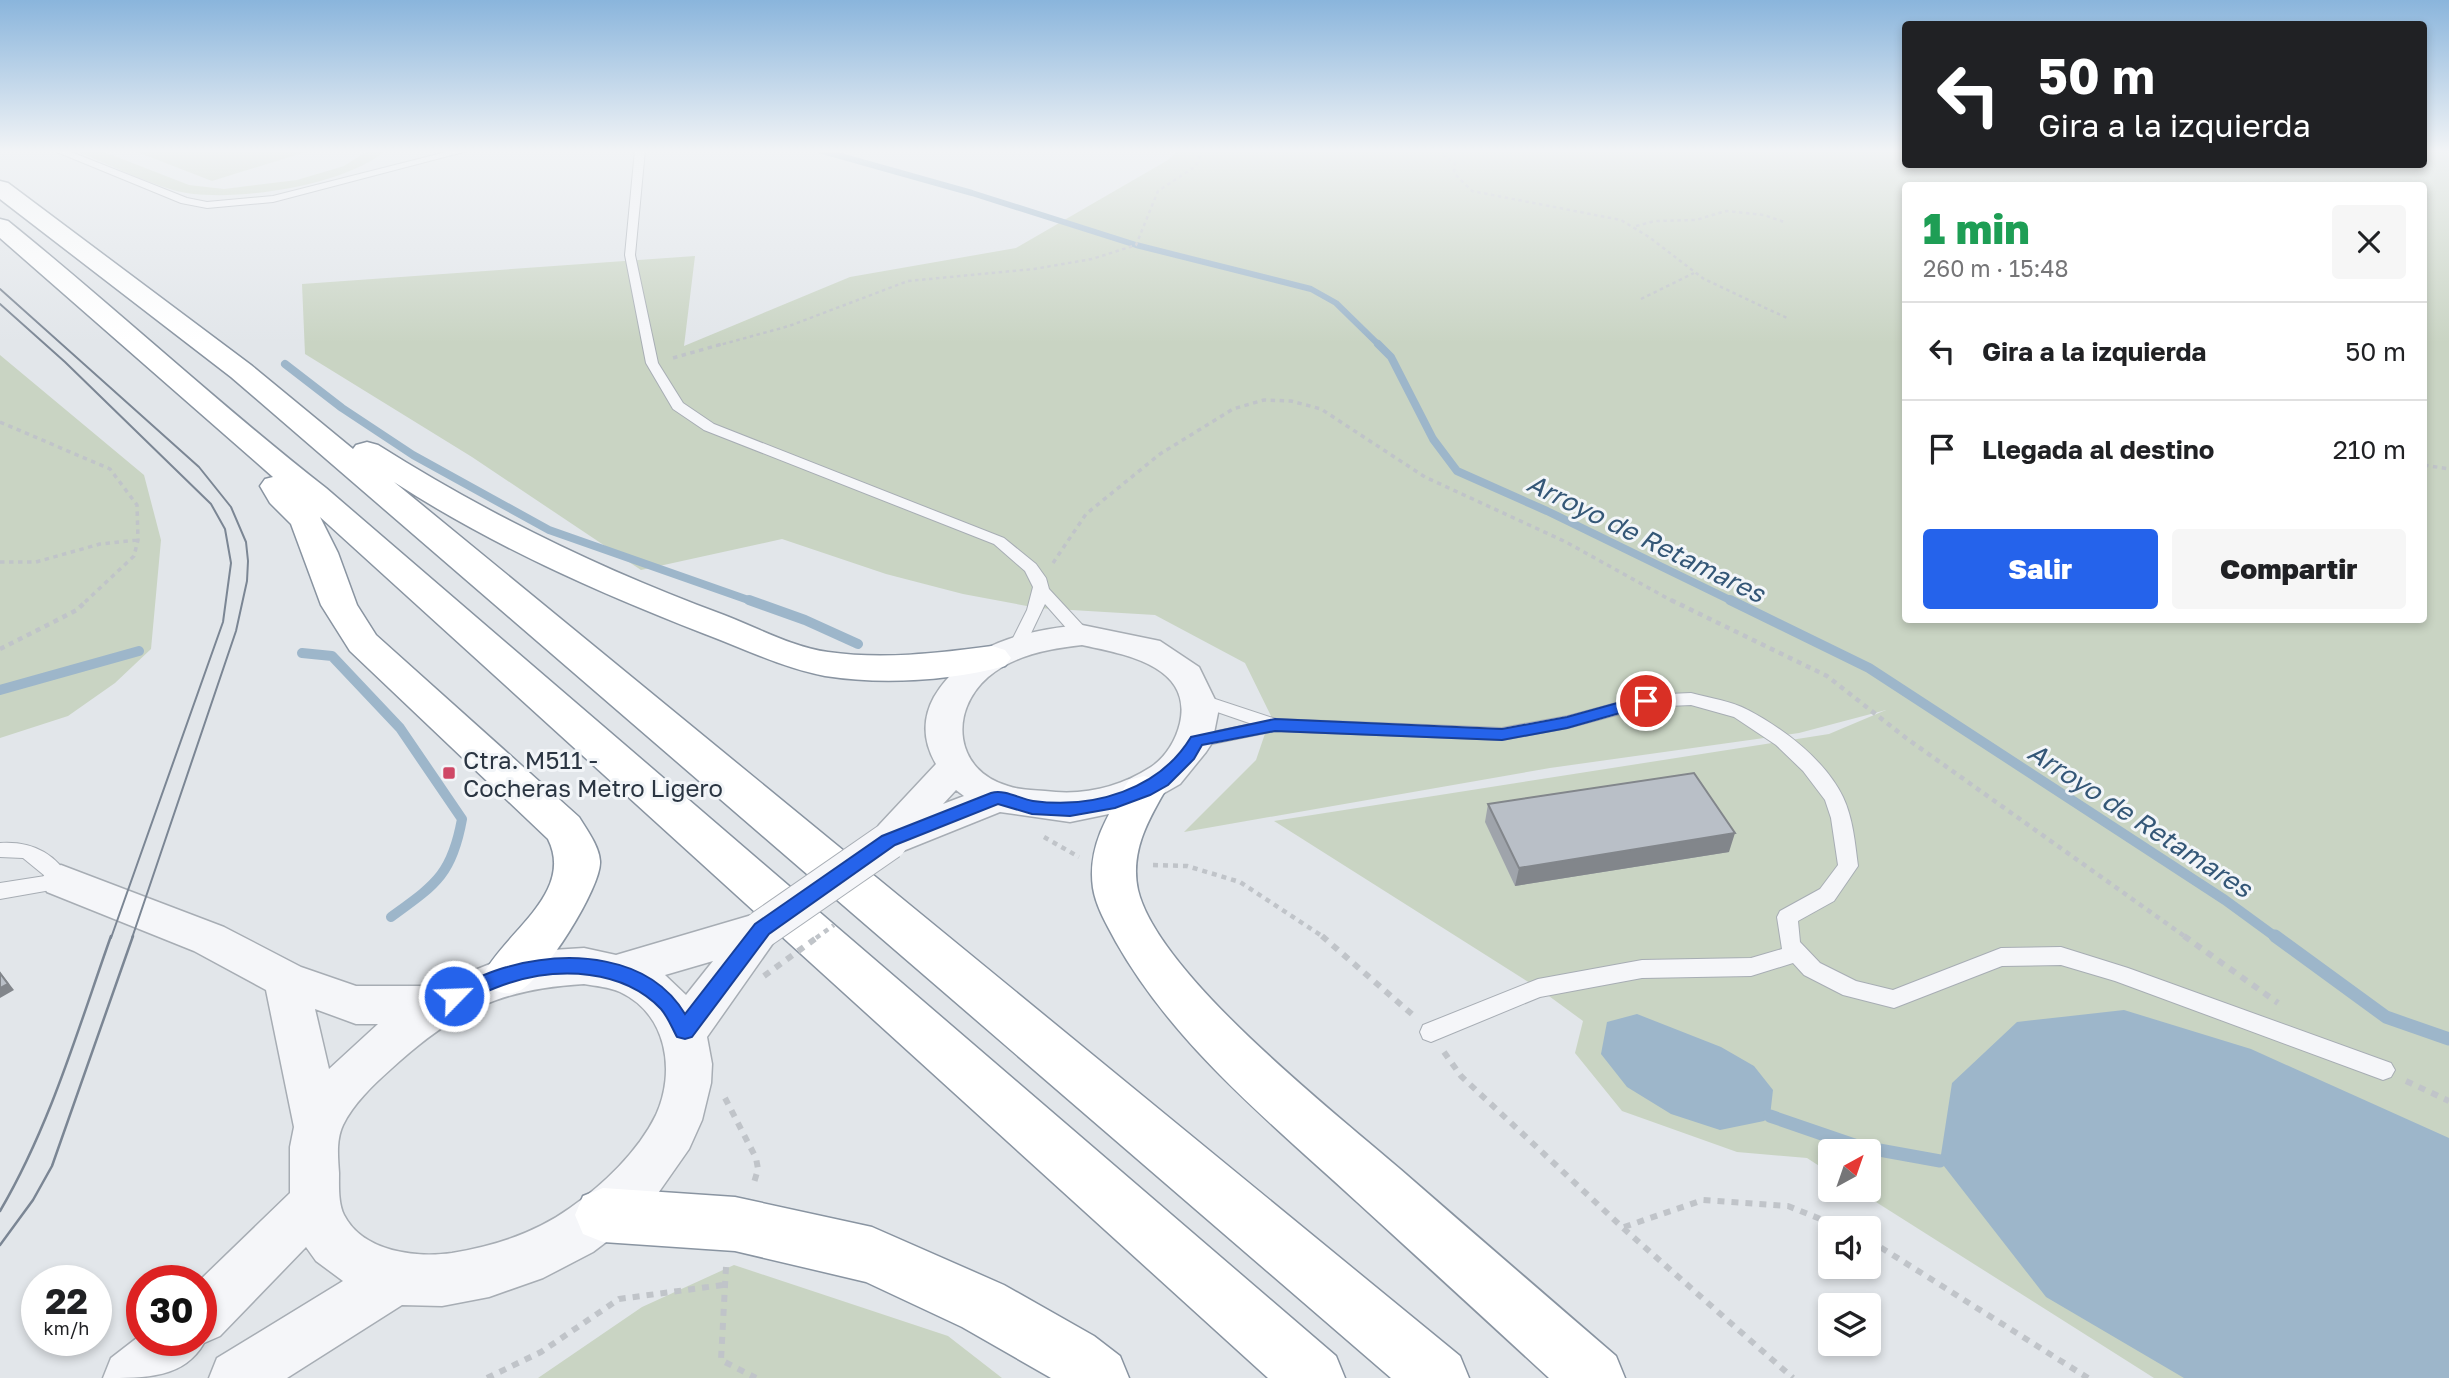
<!DOCTYPE html>
<html lang="es">
<meta charset="utf-8">
<style>
body{margin:0;font-family:"Golos Text",sans-serif;background:#f6f6f6;color:#202124;height:100vh;display:flex;flex-direction:column;font-size:26px;white-space:nowrap}
*{box-sizing:border-box;margin:0}
p{font-size:23px;color:#757577}
.icon{flex:none;width:38px;height:38px;fill:none;stroke:currentColor;stroke-width:2;stroke-linecap:round;stroke-linejoin:round}
.map{position:relative;flex:1;overflow:hidden}
.panel{position:absolute;left:1902px;top:182px;width:525px;height:441px;display:flex;flex-direction:column;background:#fff;border-radius:7px;box-shadow:0 4px 10px #0003}
.panel>*{flex:none}
.top-card{position:absolute;left:1902px;top:21px;width:525px;height:147px;border-radius:7px;box-shadow:0 4px 10px #0003;background:#202124;color:#fff;overflow:hidden}
.needle{width:46px;rotate:40deg}
.buttons{position:absolute;left:1818px;top:1139px;display:grid;gap:14px}
.buttons a{display:grid;place-items:center;width:63px;height:63px;border-radius:7px;background:#fff;box-shadow:0 4px 10px #0003;font-size:35px}
.speed{position:absolute;left:21px;top:1265px;display:flex;gap:14px;font-size:35px;font-weight:700;text-align:center}
.speed>*{display:grid;place-content:center;width:91px;height:91px;border-radius:50%;background:#fff;box-shadow:0 4px 10px #0003;line-height:1}
.speed small{font-size:18px;font-weight:400}
.speed .limit{border:10px solid #d22;background:#fff;color:#111}
.pin{position:absolute;display:grid;place-items:center;width:60px;height:60px;color:#fff;margin:-30px;border:4px solid #fff;border-radius:50%;box-shadow:0 2px 7px #0007}
.me{position:absolute;width:77px;margin:-38px;rotate:66deg;stroke-linejoin:round;filter:drop-shadow(0 0 5px #0008)}
.turn{display:flex;align-items:center;gap:24px;height:147px;padding:0 21px;font-size:32px}
.turn .icon{width:91px;height:91px;stroke-width:2.5}
.turn b{display:block;font-size:49px;line-height:60px}
.round{display:grid;place-items:center;flex:none;width:74px;height:74px;border-radius:7px;background:#f6f6f6}
.head{display:flex;align-items:center;justify-content:space-between;height:119px;padding:0 21px}
h1{font-size:42px;font-weight:800;line-height:52px;color:#1e9e55}
.primary-button{display:flex;gap:14px;margin-top:auto;padding:14px 21px}
.primary-button a{flex:1;height:80px;border-radius:7px;background:#2563eb;color:#fff;font-size:28px;font-weight:800;line-height:80px;text-align:center}
.primary-button a+a{background:#f6f6f6;color:#202124}
ul{padding:0;list-style:none}
li{display:flex;align-items:center;gap:21px;height:98px;padding:0 21px;border-top:2px solid #e0e0e0}
li div{flex:1}
li b{display:block;font-size:26px}
li em{font-style:normal}
.map>svg:first-child{display:block}
</style>
<div class="map">
<svg width="2449" height="1378" viewBox="0 0 2449 1378">
<rect width="100%" height="100%" fill="#e2e6ea"/>
<path fill="#c9d4c3" fill-rule="evenodd" d="M73,150h26l90,35 35,4 73,-9 47,-14 25,-16h17c-39,36 -162,55 -213,40 -33,-10 -67,-27 -100,-40z
M132,150h180l-100,31z
M1178,150h728v14h518v-14h25v1228h-295l-297,-188h12v-38h-39v21l-23,-15 -70,-6 -115,-41 -47,-58 8,-32 -45,-33 -264,-167 555,-87 57,-24 -87,23 -249,35 -366,64 72,-72 15,-44 -26,-53 -90,-48 -117,-7 -75,-14 -77,-20 -104,-35 -141,31 -169,-113 -167,-103 -3,-70 393,-28 -11,90 166,-69 166,-29 152,-88zM1906,186h518v434h-518z
M0,355l144,120 17,65 -10,109 -36,34 -47,33 -68,22z
M734,1265l214,71 54,42h-464l104,-71z"/>
<path fill="#9db6ca" d="M2124,1010l127,39 198,89v240h-265l-138,-81 -106,-136 12,-78 65,-61z
M1637,1014l84,33 33,19 19,24 -3,26 -6,5 -44,9 -49,-16 -44,-27 -26,-33 6,-32z"/>
<g fill="none" stroke-linecap="round" stroke-linejoin="round">
<path stroke="#9db6ca" stroke-width="6" d="M819,150l153,43 164,52 175,44 25,14 44,43"/>
<path stroke="#9db6ca" stroke-width="8" d="M1378,344l13,13 42,82 24,32 90,40 187,91
M285,364l57,44 71,47 136,75 205,72"/>
<path stroke="#9db6ca" stroke-width="10" d="M749,600l56,20 53,24
M1730,600l139,68 356,232 52,38
M302,653l30,3 68,72 62,91c-10,56 -27,66 -71,98
M0,690l139,-39"/>
<path stroke="#9db6ca" stroke-width="13" d="M2275,936l111,81 63,22
M1770,1116l87,30 83,15"/>
<defs>
<path id="lane" d="M52,150h14l121,48 20,4 66,-6 181,-46h17l-198,52 -66,6 -26,-5z
M635,150h10l-10,105 23,108 25,40 31,21 290,114 32,26 10,14 3,11 39,42 2,4 -2,4h-12l-31,-35 -22,46h-12l-2,-4 18,-36 6,-23 -8,-16 -31,-27 -290,-114 -31,-21 -27,-46 -21,-108z
M1691,693c18,5 41,8 57,17 36,19 77,50 95,87 10,21 12,46 15,69l-24,35 -36,20 2,21 20,21 36,18 37,9 108,-42 60,-1 67,21 263,95 4,7 -4,7 -8,3 -268,-99 -54,-16 -59,1 -108,42 -51,-13 -39,-20 -11,-12 -42,13 -109,2 -102,19 -109,45 -8,-3 -3,-7 3,-7 115,-46 104,-19 109,-2 31,-9 -5,-32 3,-6 40,-22 18,-24 -7,-47 -6,-18 -22,-29 -27,-26 -42,-28 -43,-12 -45,2 -78,21 -66,12 -227,-9 -78,16 -6,-2 -3,-4 3,-4 6,-2 55,-11 -58,-20 -3,-4 9,-6 76,25 226,9 66,-12 78,-21z
M0,843c31,-2 56,10 71,38l-3,6 -68,12v-16l45,-7 -22,-18 -23,-1z"/>
<path id="street" d="M1082,625l78,16 39,26 20,41 -7,35 -6,9 -26,32 -42,24 -68,14 -70,-10 -97,39 -14,5 -14,-5 -6,-10 10,-16 57,-61c-13,-22 -14,-45 -2,-67 32,-53 90,-67 148,-72zM1082,645c41,9 111,20 98,78 -4,17 -14,34 -29,44 -33,21 -68,29 -106,24 -12,-1 -26,-1 -37,-5 -53,-15 -60,-74 -20,-109 26,-22 60,-28 94,-32zM956,790l8,6 -21,8z
M61,865l163,62 77,40 55,19h79l60,-24 57,-12 32,-2 32,7 146,-43 15,5 6,12 -76,108 5,27 -1,19 -9,37 -13,29 -35,50 -32,31 -29,22 -50,26 -54,19 -47,9 -40,-1 -115,73h-78l8,-20 126,-77 -27,-20 -10,-14 -86,89 -16,7c-20,35 -57,35 -101,35l8,-20 31,-24v6h59l-2,-59 91,-88v-46l4,-20 -28,-137 -72,-39 -147,-59 -6,-11 6,-11zM713,961l-27,34 -21,-20zM584,984c12,2 25,3 36,8 47,22 56,79 36,123 -18,37 -53,70 -86,93 -35,25 -75,38 -118,45 -36,5 -89,-1 -108,-38 -6,-12 -5,-30 -5,-42 -1,-16 -3,-33 4,-48 10,-21 30,-40 48,-56 62,-57 108,-80 193,-85zM315,1009l41,15h22l-49,45z"/>
<path id="highway" d="M0,181l8,2 243,182 102,84 3,-4 11,-3 11,3c109,69 224,125 346,170 34,13 68,32 104,37 55,8 110,1 164,-6l13,4 6,8 -6,8c-56,15 -123,19 -180,10 -42,-8 -80,-27 -120,-42 -108,-42 -214,-89 -311,-152l1066,874 9,22h-78l-1160,-1001 -231,-178z
M0,219l8,2c108,87 209,182 318,267l1010,868 9,22h-77l-948,-861 18,36 19,52 19,30 203,182c8,13 20,29 21,44 2,26 -57,118 -79,129 -12,6 -19,3 -31,-1l-7,-14c22,-43 92,-82 65,-136l-198,-188 -29,-46 -30,-81 -21,-21 -10,-17 5,-7 8,-2 -273,-239z
M1144,776l15,4 6,11c-18,31 -35,62 -27,99 20,84 195,221 262,279 72,63 144,125 216,187l9,22h-76c-64,-59 -128,-118 -192,-176 -86,-79 -183,-157 -241,-260 -9,-17 -20,-35 -23,-54 -6,-41 15,-74 36,-108z
M603,1188l132,9 137,30 132,58 90,51 26,20 9,22h-78l-89,-51 -96,-45 -131,-31 -132,-9 -20,-8 -8,-19 8,-19z"/>
</defs>
<use href="#lane" stroke="#a7adb4" stroke-width="2"/>
<use href="#street" stroke="#a7adb4" stroke-width="3"/>
<use href="#highway" stroke="#8994a1" stroke-width="3"/>
<path stroke="#c0c4c9" stroke-width="2.5" stroke-dasharray="3.5 3.5" stroke-linecap="butt" d="M1437,150l18,13 -1,10 18,18 149,29 28,17 55,42 83,39
M1636,226l19,-5 41,-1 30,-9 38,4 20,7
M1641,299l53,-26
M716,346l73,-20 119,-45 126,-12 58,-10 44,-14 22,-54 38,-25 6,-16"/>
<path stroke="#c0c4c9" stroke-width="3.5" stroke-dasharray="4.5 4.5" stroke-linecap="butt" d="M673,358l49,-14
M0,422l110,47 27,36 1,35 -4,16 -49,46
M2424,465l25,4
M0,562h36l64,-18 38,-4
M1053,563l33,-49 74,-60 73,-45 31,-9 27,1 30,8 104,68 141,65 108,60"/>
<path stroke="#c0c4c9" stroke-width="4.5" stroke-dasharray="5 5" stroke-linecap="butt" d="M1671,600l156,76 79,62 281,200
M0,649l77,-39 10,-10
M1044,837l35,20
M1153,865l34,1 53,16 85,56"/>
<path stroke="#c0c4c9" stroke-width="6" stroke-dasharray="7 7" stroke-linecap="butt" d="M1322,936l92,80
M2184,936l94,67
M1444,1052l17,24 162,152 170,150
M2406,1081l43,20
M725,1098l31,60 2,11 -5,17
M1624,1227l79,-27 85,6 55,22
M1869,1240l219,138
M726,1267l-5,93 35,18
M487,1378l54,-26 78,-53 104,-14"/>
<use href="#lane" fill="#f5f6f9" fill-rule="evenodd"/>
<use href="#street" fill="#f5f6f9" fill-rule="evenodd"/>
<use href="#highway" fill="#fff" fill-rule="evenodd"/>
<path stroke="#7b8694" stroke-width="2" d="M0,289l199,178 32,40 15,35 2,19 -1,20 -11,50 -104,307
M0,304l65,58 146,142 14,25 6,34 -8,59 -112,316"/>
<path stroke="#7b8694" stroke-width="2.5" d="M0,1211c50,-85 78,-182 111,-275
M0,1245l33,-45 19,-34 81,-230"/>
<defs>
<path id="street-bridge" d="M762,929l127,-88"/>
</defs>
<use href="#street-bridge" stroke="#a7adb4" stroke-width="39" stroke-linecap="butt"/>
<path stroke="#c0c4c9" stroke-width="4.5" stroke-dasharray="5 5" stroke-linecap="butt" d="M816,938l18,-13"/>
<path stroke="#c0c4c9" stroke-width="6" stroke-dasharray="7 7" stroke-linecap="butt" d="M764,976l55,-40"/>
<use href="#street-bridge" stroke="#f5f6f9" stroke-width="37"/>
</g>
<path fill="#9fa4ab" d="M1488,804l241,48 -214,34 -30,-64z"/>
<path fill="#82868b" d="M1735,833l-6,19 -214,34 4,-18z
M0,972l14,18 -14,8z"/>
<path fill="#b9bfc7" stroke="#82868b" stroke-width="2" d="M1694,773l41,60 -216,35 -31,-64z
M0,973l8,11 -8,4z"/>
<linearGradient id="sky" x2="0" y2="1"><stop stop-color="#8ab5dc"/><stop offset="0.44" stop-color="#f2f4f6"/><stop offset="1" stop-color="#f2f4f6" stop-opacity="0"/></linearGradient>
<rect width="2449" height="343" fill="url(#sky)"/>
<path fill="#2563eb" stroke="#184099" stroke-width="2" d="M1646,695l8,6 -2,3 -85,24 -65,12 -227,-9 -73,14 -8,14 -26,26 -18,10 -35,13 -45,8 -38,-2 -34,-10 -103,41 -126,89 -77,103 -7,2 -8,-2c-5,-9 -9,-20 -16,-28 -38,-40 -102,-42 -152,-26 -19,6 -36,15 -55,22l-7,-3 -3,-6 3,-5c20,-8 40,-19 60,-24 62,-17 142,-13 178,47l70,-90 127,-88 109,-43c14,-4 29,6 42,8 60,8 126,-11 158,-64l84,-18 227,10 65,-12z"/>
<rect fill="#cf4866" stroke="#f2f5f8" stroke-width="2.5" x="442" y="766" width="14" height="14" rx="3.5"/>
<g text-anchor="middle" dominant-baseline="central" stroke-width="6" stroke-linejoin="round" paint-order="stroke">
<g font-size="24" fill="#2a3542" stroke="#f2f5f8" text-anchor="start">
<text x="463" y="759">Ctra. M511 -<tspan x="463" dy="28">Cocheras Metro Ligero</tspan></text>
</g>
<g font-size="26" font-style="italic" fill="#345777" stroke="#f2f5f8">
<text transform="translate(1646 538) rotate(26)">Arroyo de Retamares</text>
<text transform="translate(2140 820) rotate(33)">Arroyo de Retamares</text>
</g>
</g>
</svg>
<div class="buttons">
<a><svg class="needle" viewBox="-14 -14 28 28"><path d="M0-13l5 13h-10z" fill="#e53935"/><path d="M0 13l5-13h-10z" fill="#757577"/></svg></a>
<a><svg class="icon" aria-label="sound" viewBox="0 0 24 24"><path d="M4 9h4l5-4v14l-5-4H4zM17 9q2 3 0 6"/></svg></a>
<a><svg class="icon" aria-label="layers" viewBox="0 0 24 24"><path d="M12 4l9 5-9 5-9-5zM3 14l9 5 9-5"/></svg></a>
</div>
<div class="speed"><div>22<small>km/h</small></div><div class="limit">30</div></div>
<div class="pin" style="left:1646px;top:701px;background:#d93025"><svg class="icon" aria-label="arrive" viewBox="0 0 24 24"><path d="M6 21V4h12l-3 4 3 4H6"/></svg></div>
<svg class="me" style="left:454px;top:996px" viewBox="-20 -20 40 40"><circle r="17" fill="#2563eb" stroke="#fff" stroke-width="3"/><path d="M0-11L8 9 0 5-8 9z" fill="#fff"/></svg>
<div class="top-card">
<div class="turn"><svg class="icon" aria-label="left" viewBox="0 0 24 24"><path d="M17 20v-9H6M10 6l-5 5 5 5"/></svg><div><b>50 m</b>Gira a la izquierda</div></div>
</div>
<section class="panel">
<div class="head"><div><h1>1 min</h1><p>260 m · 15:48</p></div><a class="round"><svg class="icon" aria-label="close" viewBox="0 0 24 24"><path d="M6 6l12 12M18 6L6 18"/></svg></a></div>
<ul>
<li><svg class="icon" aria-label="left" viewBox="0 0 24 24"><path d="M17 20v-9H6M10 6l-5 5 5 5"/></svg><div><b>Gira a la izquierda</b></div><em>50 m</em></li>
<li><svg class="icon" aria-label="arrive" viewBox="0 0 24 24"><path d="M6 21V4h12l-3 4 3 4H6"/></svg><div><b>Llegada al destino</b></div><em>210 m</em></li>
</ul>
<div class="primary-button"><a>Salir</a><a>Compartir</a></div>
</section>
</div>
